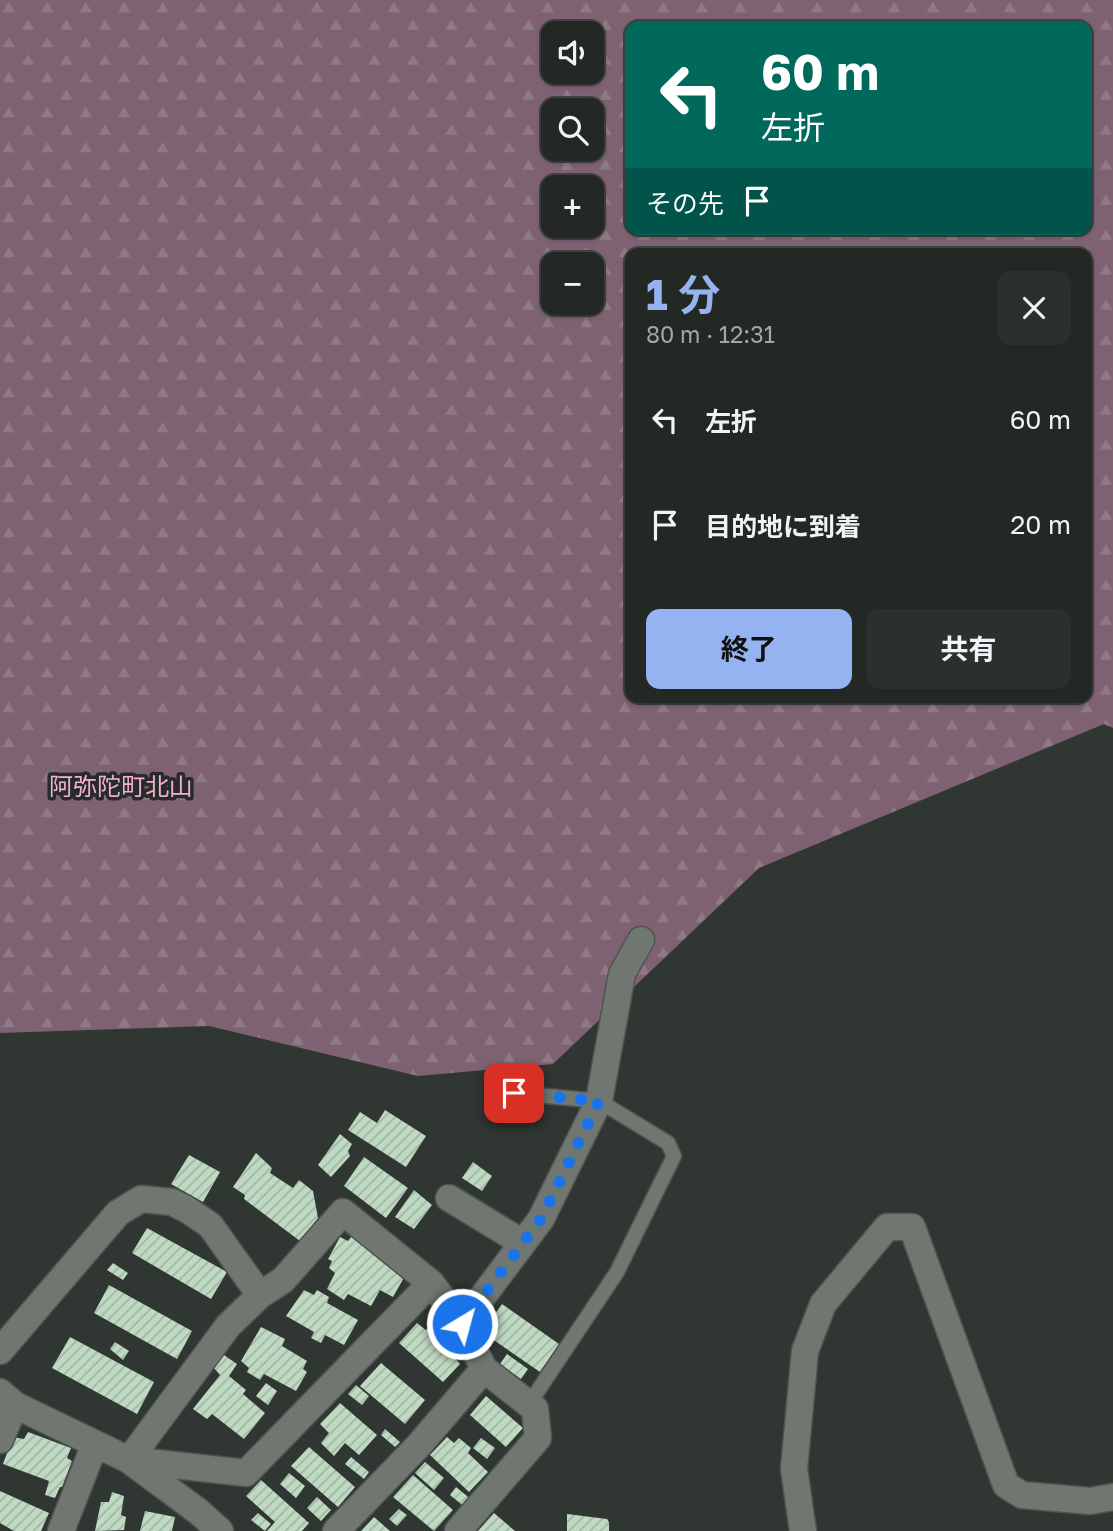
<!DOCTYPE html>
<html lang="ja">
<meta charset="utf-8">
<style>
body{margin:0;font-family:"Golos Text","Noto Sans JP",sans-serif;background:#2c302d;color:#f1f3f6;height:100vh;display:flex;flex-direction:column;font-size:26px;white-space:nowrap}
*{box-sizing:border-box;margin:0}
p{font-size:23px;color:#a3a6a7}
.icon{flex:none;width:38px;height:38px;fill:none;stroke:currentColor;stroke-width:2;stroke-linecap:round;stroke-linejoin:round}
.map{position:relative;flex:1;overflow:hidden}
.details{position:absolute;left:625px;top:248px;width:467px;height:455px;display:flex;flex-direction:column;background:#242825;border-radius:14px;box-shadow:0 2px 5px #0004,0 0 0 2px #414442}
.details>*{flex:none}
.guide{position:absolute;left:625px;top:21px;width:467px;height:214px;border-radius:14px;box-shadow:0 2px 5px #0004,0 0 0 2px #414442;background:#00695c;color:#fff;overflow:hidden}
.buttons{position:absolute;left:541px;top:21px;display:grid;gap:14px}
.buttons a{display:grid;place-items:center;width:63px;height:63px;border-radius:14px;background:#242825;box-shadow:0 2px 5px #0004,0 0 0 2px #414442;font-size:35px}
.pin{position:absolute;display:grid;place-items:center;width:60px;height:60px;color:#fff;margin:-30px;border-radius:14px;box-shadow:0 4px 10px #0006}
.me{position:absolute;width:77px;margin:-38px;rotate:37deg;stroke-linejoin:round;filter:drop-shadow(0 0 5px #0008)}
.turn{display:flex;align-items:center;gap:24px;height:147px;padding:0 21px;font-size:32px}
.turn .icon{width:91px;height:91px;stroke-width:2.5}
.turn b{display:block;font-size:49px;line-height:60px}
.then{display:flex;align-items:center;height:66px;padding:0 21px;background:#0003;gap:14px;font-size:26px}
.round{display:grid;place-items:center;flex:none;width:74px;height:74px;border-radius:14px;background:#2c302d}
.overview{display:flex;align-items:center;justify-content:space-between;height:119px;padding:0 21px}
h1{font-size:42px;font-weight:700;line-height:52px;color:#95b2f1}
.button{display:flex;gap:14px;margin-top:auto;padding:14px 21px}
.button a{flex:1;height:80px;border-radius:14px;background:#95b2f1;color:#111;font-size:28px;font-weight:700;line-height:80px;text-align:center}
.button a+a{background:#2c302d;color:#f1f3f6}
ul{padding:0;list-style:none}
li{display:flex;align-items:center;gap:21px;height:105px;padding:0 21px}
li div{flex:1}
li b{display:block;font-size:26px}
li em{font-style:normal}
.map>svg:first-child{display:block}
</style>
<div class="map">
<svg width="1113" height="1531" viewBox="0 0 1113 1531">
<defs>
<pattern id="forest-firs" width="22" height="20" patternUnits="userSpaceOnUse" patternTransform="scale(1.75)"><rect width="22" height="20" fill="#7e6272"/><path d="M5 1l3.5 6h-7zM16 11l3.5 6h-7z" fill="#907986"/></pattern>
<pattern id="building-hatch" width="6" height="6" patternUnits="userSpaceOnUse" patternTransform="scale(1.75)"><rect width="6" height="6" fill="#bfdac2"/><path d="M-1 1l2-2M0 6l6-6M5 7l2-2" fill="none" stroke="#a1b5a3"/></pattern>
</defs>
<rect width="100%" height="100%" fill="#303631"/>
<path fill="url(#forest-firs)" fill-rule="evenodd" d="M0,0h1113v728l-9,-4 -345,144 -206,196 -135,12 -209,-50 -209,7zM630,26h457v203h-457zM553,33h39v39h-39zM553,110h39v39h-39zM553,187h39v39h-39zM630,254h457v444h-457zM553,264h39v39h-39z"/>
<path fill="url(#building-hatch)" d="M385,1110l41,26 -20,31 -58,-37 12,-18 17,11z
M340,1134l12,10 -4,7 2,5 -19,21 -13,-12z
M256,1153l16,15 -2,5 23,15 6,-8 14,11 5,27 -18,23 -56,-42 1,-4 -12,-8z
M189,1155l31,17 -17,30 -32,-18z
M364,1157l44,31 -22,30 -42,-32z
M473,1162l19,14 -10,15 -20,-13z
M414,1190l18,15 -18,24 -19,-12z
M147,1228l80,44 -16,27 -79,-46z
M352,1236l34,19 -3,6 23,13 -13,23 -13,-7 -9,16 -23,-12 -4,6 -17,-11 8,-16 -6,-5 3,-7 -4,-2 12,-22 8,4z
M113,1263l15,10 -5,7 -16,-10z
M109,1285l83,46 -15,28 -83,-46z
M304,1290l10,5 3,-5 12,7 -2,6 31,17 -14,25 -19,-10 -4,8 -10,-5 3,-6 -28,-16z
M502,1304l57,40 -19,28 -58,-40z
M417,1323l9,7 6,-5 24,21 -5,7 9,11 -17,18 -44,-39z
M261,1327l24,12 -3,7 25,15 -4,8 4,3 -11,19 -32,-17 -4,6 -13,-8 2,-4 -8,-7z
M70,1337l84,45 -17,32 -85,-46z
M115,1342l14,9 -6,9 -13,-11z
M507,1354l21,15 -7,10 -21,-15z
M224,1355l13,9 -8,12 17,14 -3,4 22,19 -21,26 -32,-25 -5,5 -14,-10 27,-34 -7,-8z
M381,1363l44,37 -20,24 -45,-38z
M266,1383l11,8 -9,14 -12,-9z
M356,1385l13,11 -7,9 -14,-11z
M486,1396l37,32 -17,19 -36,-32z
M340,1403l37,32 -18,20 -14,-12 -11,13 -13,-13 8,-10 -9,-9z
M385,1429l15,13 -5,5 -14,-12z
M28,1432l43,16 -4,10 5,3 -10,26h-2l-5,11 -10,-3 4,-14 -46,-17 10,-27 11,2z
M447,1437l7,6 5,-5 12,10 -3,5 20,19 -19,20 -39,-37z
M481,1438l14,10 -8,11 -14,-11z
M309,1447l46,40 -17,20 -47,-41z
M351,1457l18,15 -5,7 -19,-15z
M425,1462l19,16 -10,12 -19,-17z
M289,1473l16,13 -9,12 -16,-14z
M413,1475l40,35 -19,21 -41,-34z
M261,1480l48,43 -7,8h-35l8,-9 -29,-26z
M456,1487l17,14 -7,7 -16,-13z
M0,1491l49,22 -8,18h-27l-14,-8z
M112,1492l12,4 -3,19 5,2 -2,13 -29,1 6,-29h8z
M317,1497l14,13 -10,11 -14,-13z
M399,1509l8,6 -10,11 -8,-7z
M145,1511l30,6 -3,14h-32z
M258,1513l13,11 -6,7 -14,-11z
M494,1513l21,18h-37z
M567,1514l40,5 2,3v9h-42z
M374,1517l16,14h-29z"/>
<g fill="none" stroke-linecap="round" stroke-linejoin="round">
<defs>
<path id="service" d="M514,1093l85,8 69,42 6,13 -57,116 -88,132"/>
<path id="minor" d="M449,1198l74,45
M462,1324l79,-105 58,-118 23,-127 19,-34
M0,1351l118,-138 23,-14 31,3 14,7 24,16 50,70
M0,1392l15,13 114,55 70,52 21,19
M0,1440l15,-35
M129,1460l99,-134 32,-31 23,-15 60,-68 88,71 31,41 22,45 -65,76 -83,86
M129,1460l117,13 185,-190
M61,1531l34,-87
M458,1531l80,-93 -3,-29 -51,-40
M803,1531l-9,-62 11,-118 18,-47 64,-77h25l94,258 16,10 68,6 23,-4"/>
</defs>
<use href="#service" stroke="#4f5450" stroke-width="17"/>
<use href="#minor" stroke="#4f5450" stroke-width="29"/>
<use href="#service" stroke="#6f7770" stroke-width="14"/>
<use href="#minor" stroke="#6f7770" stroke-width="26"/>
</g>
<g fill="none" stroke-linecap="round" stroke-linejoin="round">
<path stroke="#1a73e8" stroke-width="12" stroke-dasharray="0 21.6" d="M462,1324l79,-105 58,-118 -85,-8"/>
</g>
<g text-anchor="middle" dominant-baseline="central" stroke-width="7" stroke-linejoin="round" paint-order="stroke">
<g font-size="24" fill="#f5add8" stroke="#262c27">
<text x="121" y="785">阿弥陀町北山</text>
</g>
</g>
</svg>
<div class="buttons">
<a><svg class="icon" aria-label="sound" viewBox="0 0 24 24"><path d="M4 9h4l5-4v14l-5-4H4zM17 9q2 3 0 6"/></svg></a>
<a><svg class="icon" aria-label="search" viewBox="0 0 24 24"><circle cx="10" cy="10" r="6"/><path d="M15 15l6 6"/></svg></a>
<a>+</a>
<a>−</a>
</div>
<div class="pin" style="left:514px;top:1093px;background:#d93025"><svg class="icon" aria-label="arrive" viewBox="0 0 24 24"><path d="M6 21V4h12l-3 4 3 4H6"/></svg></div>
<svg class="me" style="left:462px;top:1324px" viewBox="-20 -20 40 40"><circle r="17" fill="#1a73e8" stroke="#fff" stroke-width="3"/><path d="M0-11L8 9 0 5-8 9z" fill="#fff"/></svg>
<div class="guide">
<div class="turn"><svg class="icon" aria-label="left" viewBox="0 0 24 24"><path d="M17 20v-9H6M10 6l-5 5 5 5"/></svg><div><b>60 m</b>左折</div></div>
<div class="then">その先<svg class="icon" aria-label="arrive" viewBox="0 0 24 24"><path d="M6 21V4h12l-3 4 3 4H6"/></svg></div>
</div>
<section class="details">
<div class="overview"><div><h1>1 分</h1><p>80 m · 12:31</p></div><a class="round"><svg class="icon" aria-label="close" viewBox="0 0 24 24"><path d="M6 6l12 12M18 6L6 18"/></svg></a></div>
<ul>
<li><svg class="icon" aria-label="left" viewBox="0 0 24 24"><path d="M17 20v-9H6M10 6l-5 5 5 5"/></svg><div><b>左折</b></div><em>60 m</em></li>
<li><svg class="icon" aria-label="arrive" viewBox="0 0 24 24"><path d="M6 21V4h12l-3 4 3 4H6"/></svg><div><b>目的地に到着</b></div><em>20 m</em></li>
</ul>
<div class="button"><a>終了</a><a>共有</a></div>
</section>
</div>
